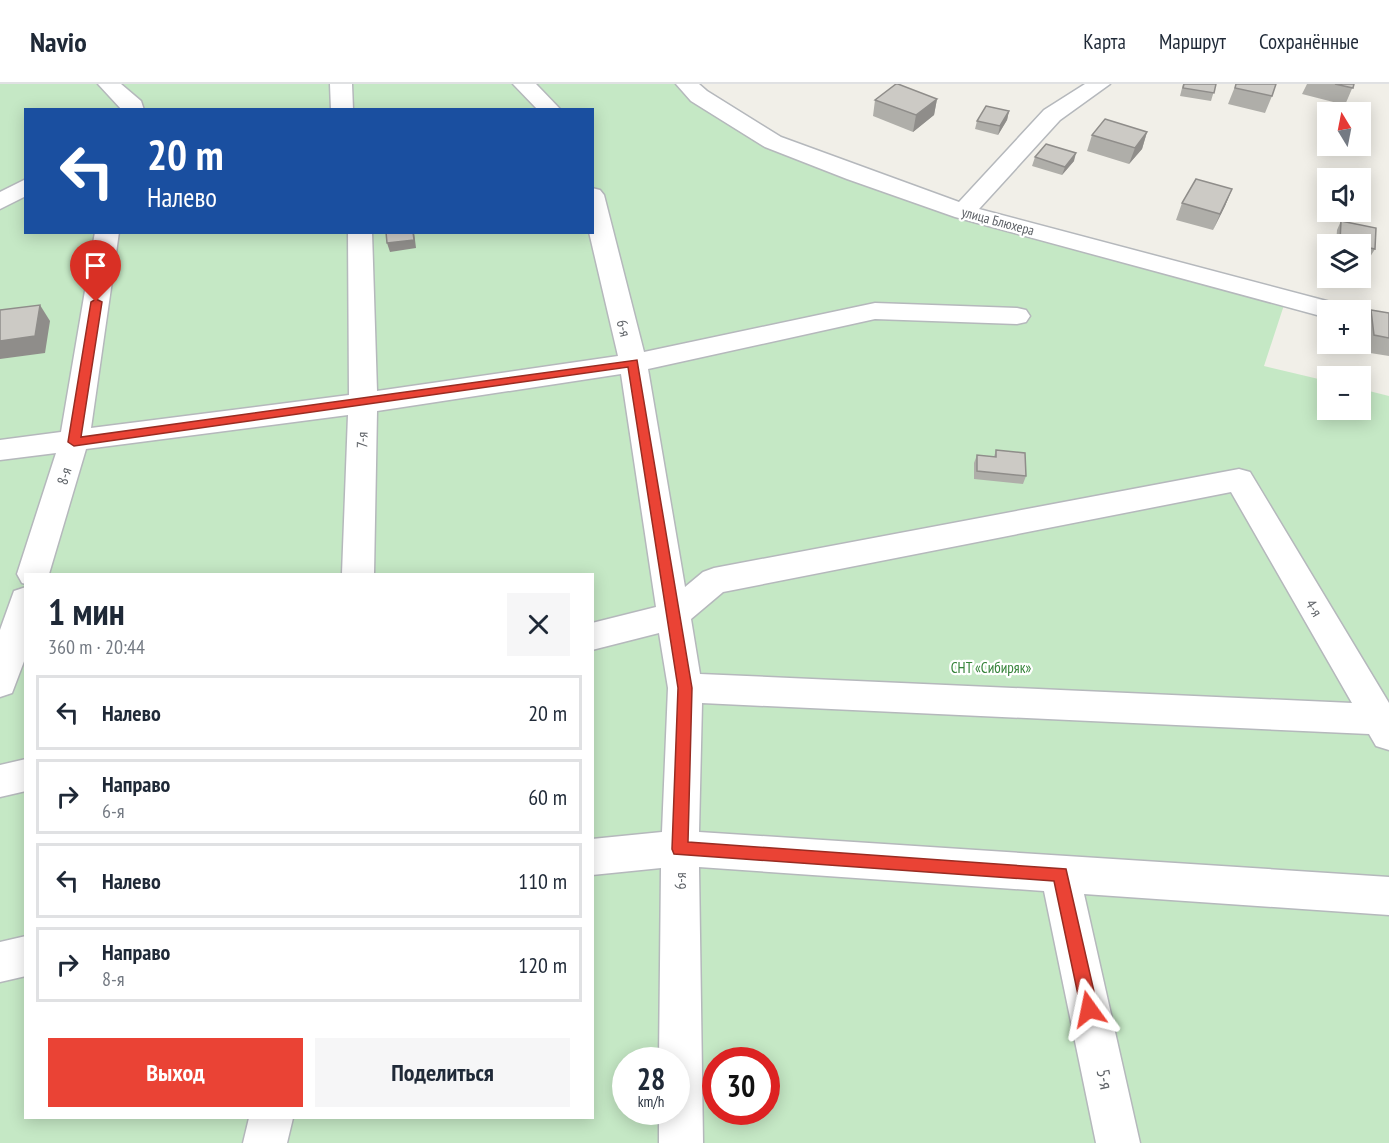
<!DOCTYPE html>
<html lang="ru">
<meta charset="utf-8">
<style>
body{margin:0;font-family:"PT Sans Narrow",sans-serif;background:#f6f6f7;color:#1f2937;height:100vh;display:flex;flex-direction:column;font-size:22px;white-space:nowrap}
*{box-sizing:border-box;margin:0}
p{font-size:20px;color:#747a83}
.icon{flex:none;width:33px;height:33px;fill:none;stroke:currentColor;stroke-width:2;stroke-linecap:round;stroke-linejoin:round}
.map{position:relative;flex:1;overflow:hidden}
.side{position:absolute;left:24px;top:489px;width:570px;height:546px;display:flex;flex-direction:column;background:#fff;border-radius:0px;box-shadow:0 3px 15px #0003}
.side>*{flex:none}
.hud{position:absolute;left:24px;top:24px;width:570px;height:126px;border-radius:0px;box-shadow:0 3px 15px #0003;background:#1a4fa0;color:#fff;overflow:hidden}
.needle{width:39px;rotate:350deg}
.buttons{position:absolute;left:1317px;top:18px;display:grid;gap:12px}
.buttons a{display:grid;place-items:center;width:54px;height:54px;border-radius:0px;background:#fff;box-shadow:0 3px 15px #0003;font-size:30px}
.speed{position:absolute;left:612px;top:963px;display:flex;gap:12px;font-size:30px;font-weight:700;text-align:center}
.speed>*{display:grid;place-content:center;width:78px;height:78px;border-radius:50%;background:#fff;box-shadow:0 3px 15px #0003;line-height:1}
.speed small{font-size:15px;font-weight:400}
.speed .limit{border:9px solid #d22;background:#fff;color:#111}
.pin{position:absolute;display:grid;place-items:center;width:51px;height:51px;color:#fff;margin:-62px -26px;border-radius:50% 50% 50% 0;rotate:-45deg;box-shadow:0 0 6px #0007}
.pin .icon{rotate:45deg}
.me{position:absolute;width:66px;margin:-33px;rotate:348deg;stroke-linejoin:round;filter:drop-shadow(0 0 4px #0008)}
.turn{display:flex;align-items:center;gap:21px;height:126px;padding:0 24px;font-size:27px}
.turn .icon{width:78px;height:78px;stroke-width:2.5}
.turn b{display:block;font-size:42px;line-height:51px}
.round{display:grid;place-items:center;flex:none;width:63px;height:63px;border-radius:0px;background:#f6f6f7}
.headline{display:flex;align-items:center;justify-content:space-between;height:102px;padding:0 24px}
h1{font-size:36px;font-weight:600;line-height:45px}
.cta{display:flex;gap:12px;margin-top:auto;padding:12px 24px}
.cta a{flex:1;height:69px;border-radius:0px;background:#ea4335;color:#fff;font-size:24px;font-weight:600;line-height:69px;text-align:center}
.cta a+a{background:#f6f6f7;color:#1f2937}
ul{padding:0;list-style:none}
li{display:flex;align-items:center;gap:18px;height:75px;margin:0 12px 9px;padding:0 12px;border:3px solid #e0e1e3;border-radius:0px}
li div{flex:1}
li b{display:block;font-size:22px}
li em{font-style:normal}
header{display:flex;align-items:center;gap:36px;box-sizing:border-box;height:84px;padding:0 30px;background:#fff;border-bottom:2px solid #e0e1e3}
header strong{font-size:28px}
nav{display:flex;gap:33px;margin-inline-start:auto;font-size:21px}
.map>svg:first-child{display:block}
</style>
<header>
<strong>Navio</strong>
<nav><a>Карта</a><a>Маршрут</a><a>Сохранённые</a></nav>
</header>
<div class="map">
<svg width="1389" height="1059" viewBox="0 0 1389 1059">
<rect width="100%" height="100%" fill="#f1efe8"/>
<path fill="#c5e8c5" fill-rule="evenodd" d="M0,0h687l140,81 458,137 -21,64 63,15 1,29h32l1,-21 28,7v747h-1389zM26,26h566v122h-566zM26,490h566v544h-566zM626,976h50v52h-50zM716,976h50v52h-50z"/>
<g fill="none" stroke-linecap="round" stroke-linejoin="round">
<defs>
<path id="minor" d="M98,0h23l20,17 3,9h-22z
M330,0h22l1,26h-22z
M513,0h23l25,26h-23z
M676,0h23l8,7 74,46 178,65 85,-92 41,-26h25l-50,36 -81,89 359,95 4,6h-14v8l-373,-101 -108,-38 -82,-32 -74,-46z
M26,95v17l-26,13v-17z
M592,104l8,2 4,5 40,157 231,-49 142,5 9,2 4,6 -4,6 -9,2 -142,-5 -227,50 37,218 18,-15 11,-4 525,-99 11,3 139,231v47l-13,-4 -7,-12 -667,-31 -3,129 690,45v38l-305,-21 56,249h-44l-52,-252 -345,-24 4,276h-44v-31h17v-52h-17l2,-192 -69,7v-36l70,-7 6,-144 -9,-55 -67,17v-27l64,-16 -35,-233 -244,37 -3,163h-32l6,-159 -262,34 -37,125h-23v10l-4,-1 -5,-9 39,-121 -56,7v-20l61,-8 34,-200h24l-28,196 258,-33 -1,-163h24l5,159 241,-35 -29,-124h3zM1231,408l121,211 -652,-29 -9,-55 32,-27z
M1360,225l29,7v16l-29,-6v-16h-7z
M26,503v69l-14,37 -12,4v-67l14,-39z
M26,675v32l-26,6v-32z
M26,852v40l-26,6v-40z
M249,1034h44l-6,25h-44z"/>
</defs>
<use href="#minor" stroke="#b5b8bc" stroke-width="3"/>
<use href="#minor" fill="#fff" fill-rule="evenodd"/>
</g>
<path fill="#afaea9" d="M1183,0h33l-5,17 -31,-5z
M1236,0l36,12 -7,17 -37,-9z
M1307,0h47l-9,21 -43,-11z
M937,15l-3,16 -21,17 -40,-16 2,-16z
M1009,27l-2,9 -9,15 -23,-6 2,-8z
M1147,48l-5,17 -13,15 -42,-13 5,-16z
M1035,73l39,4 -12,14 -30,-9z
M1232,105l-7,17 -12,24 -37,-10 6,-17z
M1341,137l34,28 -5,8 -10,-1v-12h-24l1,-14z
M1371,226l18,3v43l-25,-4 -3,-25z
M996,366l30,26 -3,8 -49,-5v-16l3,-8 17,2z"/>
<path fill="#8f8d8a" d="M937,15l-3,16 -21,17 3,-17z
M1009,27l-2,9 -9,15 2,-9z
M1147,48l-5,17 -13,15 6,-16z
M1076,69l-2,8 -12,14 3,-8z
M1232,105l-7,17 -12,24 7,-16z
M414,148l2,16 -26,4 -3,-9z
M40,221l10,16 -5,32 -45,6v-18z"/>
<path fill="#cccac5" stroke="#8f8d8a" stroke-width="1.5" d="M896,0h2l39,15 -21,16 -41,-15z
M1184,0h32l-2,9 -31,-5z
M1236,0h40l-4,12 -37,-8z
M1335,0h19l-1,4z
M986,22l23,5 -9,15 -23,-5z
M1105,35l42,13 -12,16 -43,-13z
M1046,60l30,9 -11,14 -30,-10z
M1196,95l36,10 -12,25 -38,-11z
M1341,137l35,7 -1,21 -15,-3v-2h-7l-13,-2z
M386,148h27l1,8 -27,3z
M40,221l-5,31 -35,5v-31z
M1371,226l18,3v25l-15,-3z
M996,366l29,3 1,23 -49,-5v-16l19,2z"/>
<path fill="#ea4335" stroke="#982c22" stroke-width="1.5" d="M96,215l6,3 -21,135 556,-77 55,328 -4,154 378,27 32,140 -3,6 -6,2 -6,-2 -2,-6 -27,-128 -380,-27 -2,-5 6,-161 -50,-321 -554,79 -6,-4 23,-140z"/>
<g text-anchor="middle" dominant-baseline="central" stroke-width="4.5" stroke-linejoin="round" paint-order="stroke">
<g font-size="14" fill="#5f6368" stroke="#fff">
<text transform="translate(998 137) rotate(15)">улица Блюхера</text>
</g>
<g font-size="15" fill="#5f6368" stroke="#fff">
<text transform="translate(624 244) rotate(76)">6-я</text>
<text transform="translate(362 356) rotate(-89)">7-я</text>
<text transform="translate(64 392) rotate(-73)">8-я</text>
<text transform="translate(1314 524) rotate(59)">4-я</text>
<text transform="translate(680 797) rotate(-90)">6-я</text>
</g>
<g font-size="15" fill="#348238" stroke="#fff">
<text x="991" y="583">СНТ «Сибиряк»</text>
</g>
<g font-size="18" fill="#5f6368" stroke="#fff">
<text transform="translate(1105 995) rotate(78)">5-я</text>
</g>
</g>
</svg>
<div class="buttons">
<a><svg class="needle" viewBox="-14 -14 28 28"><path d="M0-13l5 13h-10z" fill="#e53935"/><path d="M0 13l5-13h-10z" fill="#747a83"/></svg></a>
<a><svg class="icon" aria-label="sound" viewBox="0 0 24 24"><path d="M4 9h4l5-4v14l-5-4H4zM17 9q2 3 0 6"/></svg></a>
<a><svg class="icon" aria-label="layers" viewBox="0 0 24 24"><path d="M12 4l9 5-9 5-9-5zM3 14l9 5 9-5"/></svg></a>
<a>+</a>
<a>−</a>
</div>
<div class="speed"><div>28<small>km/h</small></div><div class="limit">30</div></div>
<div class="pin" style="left:96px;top:218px;background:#d93025"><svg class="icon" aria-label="arrive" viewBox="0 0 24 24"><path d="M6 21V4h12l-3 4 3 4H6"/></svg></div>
<svg class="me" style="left:1089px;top:925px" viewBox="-20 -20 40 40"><path d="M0-17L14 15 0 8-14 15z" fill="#ea4335" stroke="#fff" stroke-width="4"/></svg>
<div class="hud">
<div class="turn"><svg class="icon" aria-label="left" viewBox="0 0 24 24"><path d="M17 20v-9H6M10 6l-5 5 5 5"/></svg><div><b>20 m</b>Налево</div></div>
</div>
<section class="side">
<div class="headline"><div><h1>1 мин</h1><p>360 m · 20:44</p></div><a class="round"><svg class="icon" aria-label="close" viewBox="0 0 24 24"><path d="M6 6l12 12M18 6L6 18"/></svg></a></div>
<ul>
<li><svg class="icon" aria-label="left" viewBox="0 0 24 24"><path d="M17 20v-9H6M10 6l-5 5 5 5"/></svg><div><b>Налево</b></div><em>20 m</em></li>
<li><svg class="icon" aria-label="right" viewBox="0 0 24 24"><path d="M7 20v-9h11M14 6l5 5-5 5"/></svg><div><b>Направо</b><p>6-я</p></div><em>60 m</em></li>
<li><svg class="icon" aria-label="left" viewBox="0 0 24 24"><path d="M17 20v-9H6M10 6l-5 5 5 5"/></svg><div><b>Налево</b></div><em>110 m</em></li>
<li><svg class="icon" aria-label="right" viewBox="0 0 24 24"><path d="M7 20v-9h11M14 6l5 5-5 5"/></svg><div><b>Направо</b><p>8-я</p></div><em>120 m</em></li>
</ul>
<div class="cta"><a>Выход</a><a>Поделиться</a></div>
</section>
</div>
